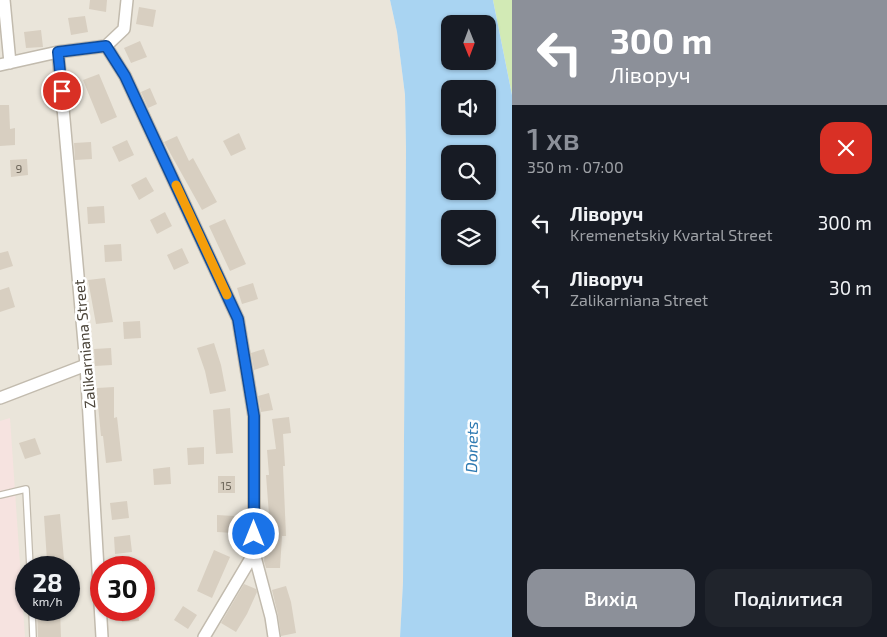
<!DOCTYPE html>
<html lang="uk">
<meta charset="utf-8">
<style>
body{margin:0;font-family:"Exo 2",sans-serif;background:#20242c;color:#f1f3f6;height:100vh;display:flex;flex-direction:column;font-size:19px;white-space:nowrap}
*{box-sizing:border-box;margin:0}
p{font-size:16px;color:#9ea1a6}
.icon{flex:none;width:28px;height:28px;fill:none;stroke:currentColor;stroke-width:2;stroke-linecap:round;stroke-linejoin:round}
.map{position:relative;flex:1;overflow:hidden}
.panel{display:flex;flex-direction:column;background:#171b24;width:375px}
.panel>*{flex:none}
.top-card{background:#8c9099;color:#fff;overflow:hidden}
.needle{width:32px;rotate:179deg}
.tools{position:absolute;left:441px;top:15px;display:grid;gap:10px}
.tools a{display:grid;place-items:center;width:55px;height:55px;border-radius:10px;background:#171b24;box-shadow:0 1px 4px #0004;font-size:25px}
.speed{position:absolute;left:15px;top:556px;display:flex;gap:10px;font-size:25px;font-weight:700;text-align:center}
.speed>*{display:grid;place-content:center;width:65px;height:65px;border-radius:50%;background:#171b24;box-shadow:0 1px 4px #0004;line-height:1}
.speed small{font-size:12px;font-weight:400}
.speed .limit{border:8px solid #d22;background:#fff;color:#111}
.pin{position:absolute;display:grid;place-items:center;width:42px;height:42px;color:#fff;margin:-21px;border:2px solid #fff;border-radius:50%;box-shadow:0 1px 5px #0007}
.me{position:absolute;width:55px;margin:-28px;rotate:0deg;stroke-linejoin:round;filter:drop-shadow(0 0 4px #0008)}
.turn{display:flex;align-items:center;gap:18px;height:105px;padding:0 15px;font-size:22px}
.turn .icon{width:65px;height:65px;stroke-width:2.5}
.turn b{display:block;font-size:35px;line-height:42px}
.round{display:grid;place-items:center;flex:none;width:52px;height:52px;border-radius:15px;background:#20242c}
.headline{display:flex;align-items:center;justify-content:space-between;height:85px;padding:0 15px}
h1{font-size:30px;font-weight:600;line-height:38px;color:#8c9099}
.cta{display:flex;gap:10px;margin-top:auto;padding:10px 15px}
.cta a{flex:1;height:58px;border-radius:15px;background:#8c9099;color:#fff;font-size:20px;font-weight:600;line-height:58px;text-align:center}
.cta a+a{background:#20242c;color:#f1f3f6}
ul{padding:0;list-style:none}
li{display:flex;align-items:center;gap:15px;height:65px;padding:0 15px}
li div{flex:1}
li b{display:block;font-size:19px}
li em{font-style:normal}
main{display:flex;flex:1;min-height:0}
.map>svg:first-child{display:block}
</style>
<main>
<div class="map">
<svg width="512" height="637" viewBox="0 0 512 637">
<rect width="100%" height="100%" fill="#f6f3ec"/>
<path fill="#eae5da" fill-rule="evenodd" d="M0,0h390l7,32 8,63 1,55 -3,432 -3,55h-400zM26,568h43v42h-43zM101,568h43v42h-43z"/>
<path fill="#f6e3e0" d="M10,418l15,219h-25v-216z"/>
<path fill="#d2eab5" d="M493,0h19v95z"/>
<path fill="#a9d4f2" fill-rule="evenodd" d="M390,0h103l19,95v542h-112l3,-55 3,-432 -1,-55 -8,-63zM450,24h38v37h-38zM450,89h38v37h-38zM450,154h38v37h-38zM450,219h38v37h-38z"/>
<path fill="#d8cfc1" d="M90,0h17l-1,12 -17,-3z
M139,7l17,3 -3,17 -17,-3z
M85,16l3,16 -17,3 -3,-17z
M41,30l2,17 -17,1 -2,-16z
M140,41l7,16 -16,6 -7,-15z
M99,74l18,43 -16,7 -18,-44z
M150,88l7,16 -9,4 -7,-16z
M0,105h9l1,24 5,-1v17l-15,1z
M239,133l7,16 -15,7 -8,-15z
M177,136l12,25 4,-3 24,44 -15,8 -38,-68z
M127,140l7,15 -15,7 -7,-15z
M91,142l1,17 -17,1 -1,-17z
M27,159l1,16 -17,2 -1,-17z
M146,177l8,14 -15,9 -8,-15z
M104,206l1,17 -17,1 -1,-17z
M165,212l7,14 -15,8 -7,-14z
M225,219l21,45 -16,7 -21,-45z
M121,244l1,17 -17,1 -1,-17z
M182,248l7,15 -15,7 -7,-15z
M8,251l5,15 -13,4v-17z
M105,278l8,44 -17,2 -8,-44z
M253,283l5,16 -16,5 -5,-16z
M9,287l6,20 -15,5v-22z
M140,321l1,17 -17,1 -1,-17z
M214,343l7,22 5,26 -16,3 -5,-23 -8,-23z
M111,348l1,17 -17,1 -1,-17z
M264,349l5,16 -15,5 -3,-17z
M114,387v31l3,-1 5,44 -16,2 -3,-27h-2l-3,-31h-1v-17z
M269,393l4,17 -12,2 -3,-16z
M230,408l3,45 -17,1 -3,-44z
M289,417l2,16 -8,1 2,32h-2l3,70h-4l-2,32h-14l-2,-7 1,-10h4v-36l-3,-40h3l-2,-25 9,-1 -4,-30z
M35,438l6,16 -16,5 -6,-16z
M204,447v17l-16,1 -1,-17z
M170,467l1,17 -17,1 -1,-16z
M218,476h17v17h-17z
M127,501l2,17 -17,2 -2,-17z
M60,514l4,46 -17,1 -3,-45z
M217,515l17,1 -1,17 -16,-1z
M130,535l2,17 -17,2 -1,-17z
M214,550l16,7 -18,41 -15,-7z
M244,584l12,5 1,3 -10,22 -11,18 -15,-9z
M286,586l5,16 5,31 -15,3 -3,-21 -6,-25z
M183,606l14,9 -9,14 -14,-9z
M37,610h23l1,27h-23z
M121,610h17l1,11 -17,1z"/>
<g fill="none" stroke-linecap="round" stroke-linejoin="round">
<defs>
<path id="lane" d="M0,495l26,-6 4,79
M32,610l1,27"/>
<path id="street" d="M4,0l6,63
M106,46l19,30 113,243 16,97v137l-50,84
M58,52l28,313 16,272
M0,65l58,-13 48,-6 18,-17 3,-29
M0,398l86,-33
M254,553l17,64 3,20"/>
</defs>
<use href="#lane" stroke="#c2bbae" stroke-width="8"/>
<use href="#street" stroke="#c2bbae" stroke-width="14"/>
<use href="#lane" stroke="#fff" stroke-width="5.5"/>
<use href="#street" stroke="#fff" stroke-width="11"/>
</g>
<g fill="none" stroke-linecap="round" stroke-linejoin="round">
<defs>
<path id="route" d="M62,91l-4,-39 48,-6 19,30 113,243 16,97v118"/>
</defs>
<use href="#route" stroke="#114b97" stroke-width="12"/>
<use href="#route" stroke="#1a73e8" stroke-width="9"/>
<path stroke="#f59e0b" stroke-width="9" d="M176,185l51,110"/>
</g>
<g text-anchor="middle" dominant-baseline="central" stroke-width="5" stroke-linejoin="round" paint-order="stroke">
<g font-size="12" fill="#6e675b">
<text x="19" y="168">9</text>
<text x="226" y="485">15</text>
</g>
<g font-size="15" fill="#4b4439" stroke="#fff">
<text transform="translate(84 344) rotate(-95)">Zalikarniana Street</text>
</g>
<g font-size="16" font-style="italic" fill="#2e7ab2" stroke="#fff">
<text transform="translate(471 447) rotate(-89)">Donets</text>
</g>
</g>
</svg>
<div class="tools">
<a><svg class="needle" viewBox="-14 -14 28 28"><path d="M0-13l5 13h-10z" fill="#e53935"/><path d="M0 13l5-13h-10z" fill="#9ea1a6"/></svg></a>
<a><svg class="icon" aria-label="sound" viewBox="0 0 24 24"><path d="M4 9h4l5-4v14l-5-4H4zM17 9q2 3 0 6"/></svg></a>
<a><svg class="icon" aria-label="search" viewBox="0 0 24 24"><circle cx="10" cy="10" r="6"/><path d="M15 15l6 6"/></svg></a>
<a><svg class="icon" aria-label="layers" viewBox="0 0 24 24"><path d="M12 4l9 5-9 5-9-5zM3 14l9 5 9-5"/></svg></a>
</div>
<div class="speed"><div>28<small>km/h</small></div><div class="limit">30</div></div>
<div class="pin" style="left:62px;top:91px;background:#d93025"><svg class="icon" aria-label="arrive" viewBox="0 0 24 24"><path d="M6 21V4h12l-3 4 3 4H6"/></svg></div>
<svg class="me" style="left:254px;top:534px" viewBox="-20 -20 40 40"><circle r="17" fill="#1a73e8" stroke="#fff" stroke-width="3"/><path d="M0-11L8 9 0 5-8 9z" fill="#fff"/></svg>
</div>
<section class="panel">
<div class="top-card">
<div class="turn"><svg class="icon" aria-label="left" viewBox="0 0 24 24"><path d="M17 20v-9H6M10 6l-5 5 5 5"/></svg><div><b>300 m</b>Ліворуч</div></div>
</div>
<div class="headline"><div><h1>1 хв</h1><p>350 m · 07:00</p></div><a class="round" style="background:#d93025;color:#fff"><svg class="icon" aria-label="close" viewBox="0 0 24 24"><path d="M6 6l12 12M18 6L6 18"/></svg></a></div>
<ul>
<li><svg class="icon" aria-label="left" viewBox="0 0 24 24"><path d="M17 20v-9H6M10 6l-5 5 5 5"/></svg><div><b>Ліворуч</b><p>Kremenetskiy Kvartal Street</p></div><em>300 m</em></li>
<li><svg class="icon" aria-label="left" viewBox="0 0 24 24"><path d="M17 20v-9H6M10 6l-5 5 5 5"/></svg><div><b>Ліворуч</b><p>Zalikarniana Street</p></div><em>30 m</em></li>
</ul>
<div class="cta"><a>Вихід</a><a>Поділитися</a></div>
</section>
</main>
